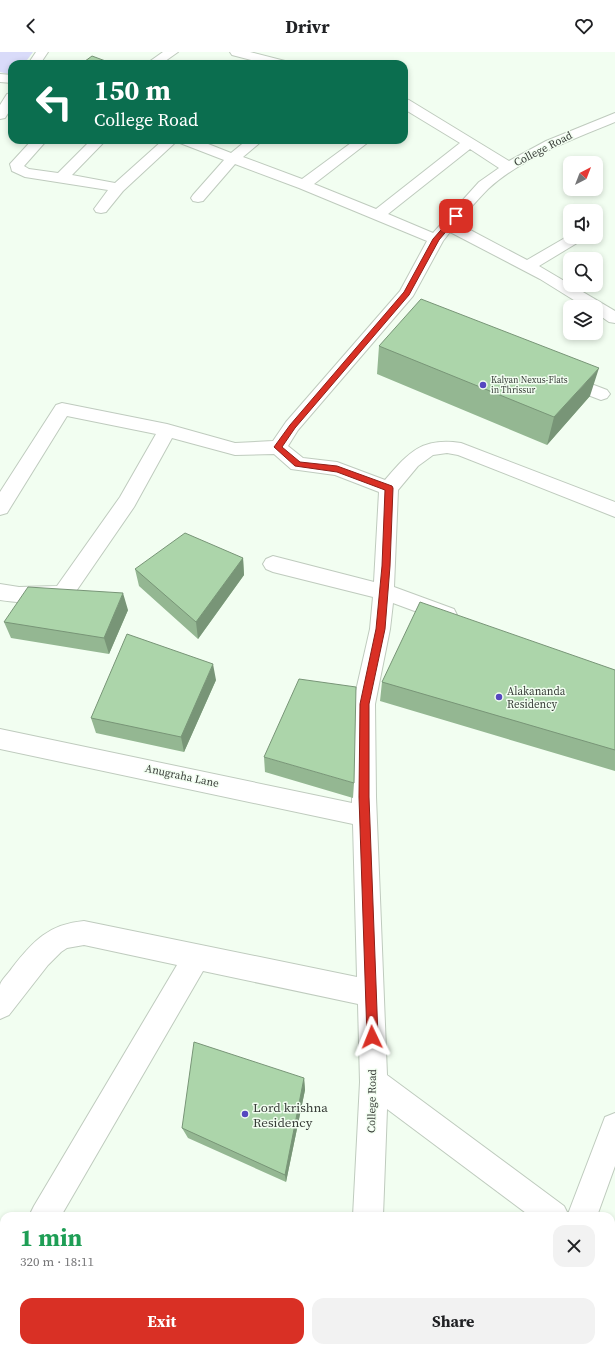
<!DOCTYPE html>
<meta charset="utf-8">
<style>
body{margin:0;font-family:"Source Serif 4",serif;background:#f2f2f2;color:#202124;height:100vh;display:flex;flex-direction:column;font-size:15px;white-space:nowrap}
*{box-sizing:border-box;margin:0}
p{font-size:13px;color:#757577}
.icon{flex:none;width:22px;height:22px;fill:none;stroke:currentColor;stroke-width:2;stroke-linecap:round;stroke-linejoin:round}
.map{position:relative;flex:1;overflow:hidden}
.details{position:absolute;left:0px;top:1160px;width:615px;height:140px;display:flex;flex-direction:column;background:#fff;border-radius:12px 12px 0 0;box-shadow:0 2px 6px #0003}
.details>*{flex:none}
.hud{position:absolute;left:8px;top:8px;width:400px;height:84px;border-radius:12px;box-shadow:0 2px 6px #0003;background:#0b6e4f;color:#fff;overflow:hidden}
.needle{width:26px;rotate:42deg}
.fabs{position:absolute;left:563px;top:104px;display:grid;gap:8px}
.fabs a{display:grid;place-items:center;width:40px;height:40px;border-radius:8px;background:#fff;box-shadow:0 2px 6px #0003;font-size:20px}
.pin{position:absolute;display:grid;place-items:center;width:34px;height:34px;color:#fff;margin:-17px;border-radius:8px;box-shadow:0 2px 6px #0006}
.me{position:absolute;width:44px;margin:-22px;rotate:358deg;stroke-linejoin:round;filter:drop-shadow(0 0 3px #0008)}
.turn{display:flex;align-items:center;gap:14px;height:84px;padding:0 20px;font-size:18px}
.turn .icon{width:52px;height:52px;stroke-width:2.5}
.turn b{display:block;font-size:28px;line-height:34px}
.round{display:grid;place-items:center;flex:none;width:42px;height:42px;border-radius:12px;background:#f2f2f2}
.headline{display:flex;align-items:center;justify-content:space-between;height:68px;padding:0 20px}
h1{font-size:24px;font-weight:700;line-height:30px;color:#1e9e55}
.action{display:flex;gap:8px;margin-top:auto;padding:8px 20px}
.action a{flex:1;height:46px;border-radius:12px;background:#d93025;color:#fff;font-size:16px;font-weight:700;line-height:46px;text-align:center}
.action a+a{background:#f2f2f2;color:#202124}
header{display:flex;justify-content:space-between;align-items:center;height:52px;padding:0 20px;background:#fff;font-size:18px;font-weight:700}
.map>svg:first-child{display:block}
</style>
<header><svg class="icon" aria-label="back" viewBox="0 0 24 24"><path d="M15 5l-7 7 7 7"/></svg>Drivr<svg class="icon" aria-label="heart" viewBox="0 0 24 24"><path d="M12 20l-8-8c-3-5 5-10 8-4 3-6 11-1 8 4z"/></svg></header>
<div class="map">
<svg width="615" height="1300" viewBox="0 0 615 1300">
<rect width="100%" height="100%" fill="#f2fef1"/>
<path fill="#d9dbf9" d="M0,0h33l-9,12h-12v11l-12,-3z"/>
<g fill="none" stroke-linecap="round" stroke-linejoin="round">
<defs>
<path id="minor" d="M36,0h12l-8,12h-12z
M163,0h15l-17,12h-15z
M230,0h20l35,9 2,3h-20l-35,-9z
M0,22l12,1v8l-12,-1z
M12,41v14l-7,11 -5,1v-14l7,-11z
M404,47l5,1 100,61 37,-20 69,-28v9c-43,18 -92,35 -127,67 -11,11 -21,23 -31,34l70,37 43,-25v2h15l-3,3 -43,26 76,45v12l-6,-1 -13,-9v-6h-11l-45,-28 -90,-47 -7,9 -30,55 -115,134 -10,16 15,12 34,4 48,18c24,-28 37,-43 76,-37l154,59v15l-157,-62 -11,-2 -14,2 -15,11 -20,24 -4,97 60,22 3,6 -3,6 -7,2 -54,-20 -3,26 -15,75 1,93 11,278 177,131 4,8 37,-97 10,-4v53l-18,50h-67l-143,-107 -4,107h-30l7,-134 -2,-78 -155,-33 -142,245h-32l5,-10 143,-241 -93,-20 -17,3 -6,4 -13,13 -39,50 -9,4c0,-10 0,-23 0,-34 1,-5 9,-12 12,-17 21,-27 37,-44 72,-47l273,56 -4,-153 -353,-75v-20l352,74 1,-99 17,-75 3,-32 -100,-25 -7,-3 -3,-5 3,-5 7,-3 101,26 5,-90 -44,-17 -44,-6 -17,-15 -39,1 -63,-17 -38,69 -64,93c-20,6 -49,3 -70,0v-16l19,3 38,-1 63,-89 36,-63 -89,-18 -60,97 -7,2v-23l56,-87 6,-2 105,21 68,19 38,-2 13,-19 114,-131 27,-50 -128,-53 -64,-24 -32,37 -5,1 -5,-1 -2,-3 2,-3 31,-35 -44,-17 -2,-3h20l33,13 16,-13h16l-20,17 59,22 53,-39h16l-57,44 62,25 84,-66 -56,-34zM470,97l29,19 -20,14 -46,51 -45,-19z
M32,88h15l-23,26 5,3 29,4 33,-33h15l-34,35 43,8 48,-43h15l-55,51 -17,21 -5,1 -5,-1 -2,-3 14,-19 -83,-13 -13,-6 -2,-7z
M565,322l42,16 3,4 -3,4 -6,2 -42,-16 -3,-4 3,-4z
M611,1191l4,2v31l-4,-2z
M346,1296h32v4h-32z"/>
</defs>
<use href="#minor" stroke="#bfcbbe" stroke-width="2"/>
<use href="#minor" fill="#fff" fill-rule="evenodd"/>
</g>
<path fill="#94b792" d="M379,294l211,50 -43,49 -170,-71z
M243,506l1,17 -46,64 -59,-53 -4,-17z
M128,558l-19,44 -98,-16 -7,-16z
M615,618v101l-235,-70 2,-19z
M216,628l-32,72 -88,-19 -5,-15z
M264,705l90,26 -1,15 -88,-26z
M304,1026l1,12 -19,92 -98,-44 -6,-10z"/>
<path fill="#789577" d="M599,316l-9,28 -43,49 7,-28z
M243,506l1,17 -46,64 -2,-17z
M123,541l5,17 -19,44 -5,-16z
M213,612l3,16 -32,72 -3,-15z
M304,1026l1,12 -19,92 -1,-7z"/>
<path fill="#acd5aa" stroke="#789577" d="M92,4l19,7 -1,1h-29z
M421,247l178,69 -45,49 -175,-71z
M185,481l58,25 -47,64 -61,-53z
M28,535l95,6 -19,45 -100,-16z
M420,550l195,68v80l-233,-68z
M127,582l86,30 -32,73 -90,-19z
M299,627l57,8 -2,96 -90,-26z
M194,990l110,36 -19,97 -103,-47z"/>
<path fill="#d93025" stroke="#8d1f18" d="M454,163l5,1 -20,24 -30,55 -114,133 -13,19 18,15 37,4 55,20 1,2 -3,78 -5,63 -16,75v93l9,240 -2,4 -4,2 -4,-2 -1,-4 -8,-240 1,-93 16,-75 6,-63 3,-76 -48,-18 -42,-6 -21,-19 16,-22 114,-133 29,-53z"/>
<g fill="#5648c0" stroke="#f2fef1" stroke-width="1.5">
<circle cx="483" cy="333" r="4"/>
<circle cx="499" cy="645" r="4"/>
<circle cx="245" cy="1062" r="4"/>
</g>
<g text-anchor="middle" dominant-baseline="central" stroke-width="3" stroke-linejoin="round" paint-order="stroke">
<g font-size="9" fill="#383d38" stroke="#f2fef1" text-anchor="start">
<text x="491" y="328">Kalyan Nexus-Flats<tspan x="491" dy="10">in Thrissur</tspan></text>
</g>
<g font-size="11" fill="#383d38" stroke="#f2fef1">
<text transform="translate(543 97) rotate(-27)">College Road</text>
<text transform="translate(182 724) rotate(12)">Anugraha Lane</text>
<text transform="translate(372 1049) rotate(-89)">College Road</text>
</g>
<g font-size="11" fill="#383d38" stroke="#f2fef1" text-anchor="start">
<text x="507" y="639">Alakananda<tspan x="507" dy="13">Residency</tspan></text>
</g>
<g font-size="13" fill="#383d38" stroke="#f2fef1" text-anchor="start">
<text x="253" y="1055">Lord krishna<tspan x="253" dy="15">Residency</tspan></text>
</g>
</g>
</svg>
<div class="fabs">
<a><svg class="needle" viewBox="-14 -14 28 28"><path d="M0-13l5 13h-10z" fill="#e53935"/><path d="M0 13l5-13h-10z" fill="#757577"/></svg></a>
<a><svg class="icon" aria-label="sound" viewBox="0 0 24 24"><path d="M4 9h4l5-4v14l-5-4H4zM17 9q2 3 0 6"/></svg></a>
<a><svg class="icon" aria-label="search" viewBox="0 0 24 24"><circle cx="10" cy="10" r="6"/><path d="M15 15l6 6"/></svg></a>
<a><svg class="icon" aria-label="layers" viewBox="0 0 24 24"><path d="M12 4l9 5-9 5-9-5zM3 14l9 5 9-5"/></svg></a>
</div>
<div class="pin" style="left:456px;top:164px;background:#d93025"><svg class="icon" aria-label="arrive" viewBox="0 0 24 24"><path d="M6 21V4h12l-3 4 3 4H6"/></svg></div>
<svg class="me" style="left:372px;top:985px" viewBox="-20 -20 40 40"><path d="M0-17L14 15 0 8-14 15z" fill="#d93025" stroke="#fff" stroke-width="4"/></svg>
<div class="hud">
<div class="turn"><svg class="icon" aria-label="left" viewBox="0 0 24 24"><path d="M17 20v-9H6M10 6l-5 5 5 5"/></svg><div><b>150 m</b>College Road</div></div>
</div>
<section class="details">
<div class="headline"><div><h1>1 min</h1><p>320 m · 18:11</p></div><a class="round"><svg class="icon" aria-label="close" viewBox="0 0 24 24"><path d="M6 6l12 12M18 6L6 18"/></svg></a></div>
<div class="action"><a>Exit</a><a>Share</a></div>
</section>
</div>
